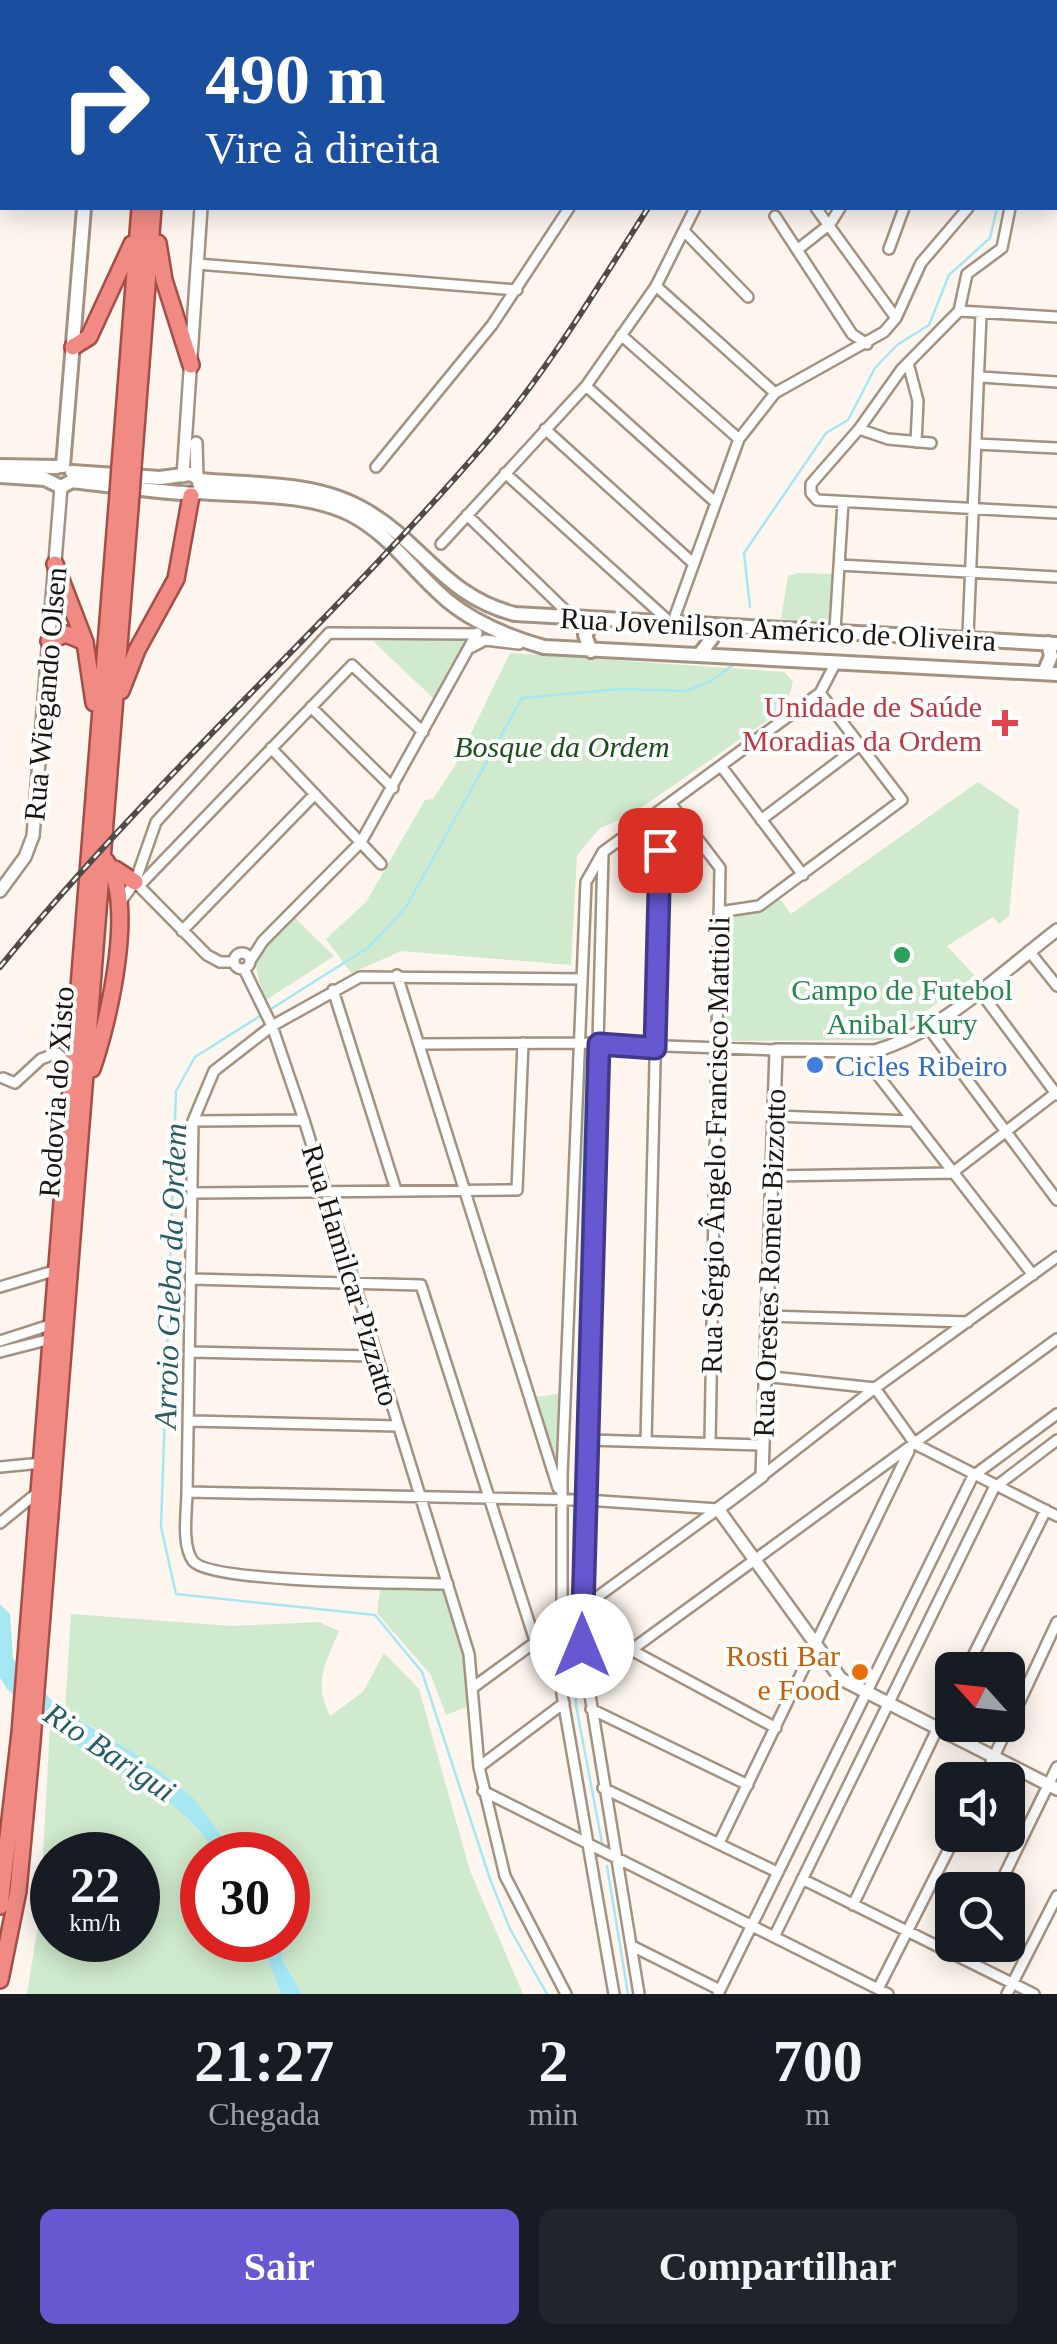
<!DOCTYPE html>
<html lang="pt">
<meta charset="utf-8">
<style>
body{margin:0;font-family:"Times New Roman",serif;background:#20242c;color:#f1f3f6;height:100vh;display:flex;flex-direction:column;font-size:38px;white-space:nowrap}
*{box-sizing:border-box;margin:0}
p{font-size:32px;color:#9ea1a6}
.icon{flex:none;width:55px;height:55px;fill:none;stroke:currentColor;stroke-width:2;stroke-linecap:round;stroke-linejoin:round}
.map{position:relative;height:1994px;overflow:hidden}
.panel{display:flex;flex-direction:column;background:#171b24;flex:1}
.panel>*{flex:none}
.banner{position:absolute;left:0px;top:0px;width:1058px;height:210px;box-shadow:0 5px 25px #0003;background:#1a4fa0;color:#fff;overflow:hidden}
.needle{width:65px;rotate:297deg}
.tools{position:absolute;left:935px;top:1652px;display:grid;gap:20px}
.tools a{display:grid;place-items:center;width:90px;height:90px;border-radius:15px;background:#171b24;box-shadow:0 5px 25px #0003;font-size:50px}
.speed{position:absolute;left:30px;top:1832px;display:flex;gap:20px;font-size:50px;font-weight:700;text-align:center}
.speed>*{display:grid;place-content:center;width:130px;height:130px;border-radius:50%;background:#171b24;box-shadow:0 5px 25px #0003;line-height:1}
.speed small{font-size:25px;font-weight:400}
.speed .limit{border:15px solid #d22;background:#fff;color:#111}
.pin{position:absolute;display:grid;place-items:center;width:85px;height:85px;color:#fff;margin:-42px;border-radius:20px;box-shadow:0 5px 15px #0006}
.me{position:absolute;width:110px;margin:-55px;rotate:0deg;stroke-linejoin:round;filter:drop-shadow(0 0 8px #0008)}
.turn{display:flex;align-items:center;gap:35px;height:210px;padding:0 40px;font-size:45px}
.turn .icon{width:130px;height:130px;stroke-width:2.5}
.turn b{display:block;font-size:70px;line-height:85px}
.eta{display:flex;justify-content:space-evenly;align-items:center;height:170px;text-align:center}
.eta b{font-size:60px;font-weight:700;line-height:70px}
.action{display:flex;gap:20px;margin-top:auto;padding:20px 40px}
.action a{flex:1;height:115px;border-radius:15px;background:#6558d1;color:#fff;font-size:40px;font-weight:700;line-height:115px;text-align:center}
.action a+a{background:#20242c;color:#f1f3f6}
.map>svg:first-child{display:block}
</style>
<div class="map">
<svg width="1057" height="1994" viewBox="0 0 1057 1994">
<rect width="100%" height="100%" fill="#fdf5ee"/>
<path fill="#cfeacd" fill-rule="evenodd" d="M798,573l35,1 -5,52 -47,-7 7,-43z
M468,639l-33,61 -62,-59z
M510,653l274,19 9,9 -5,19 -17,18 -142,98 -29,12 -23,27 -6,110 -169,-14 -51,22 -25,-34 40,-37 59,-102 8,-1 23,-35z
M978,782l41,28 -10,106 -10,8 -6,-7 -46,29 28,30 -89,64 -161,1 1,-125 29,-2 24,-16 12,16z
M295,918l39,38 -68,44c-20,-49 -9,-50 29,-82z
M564,1393l-7,74 -21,-70z
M381,1584l61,2 23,75 1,46 -20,8 -15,-40 -54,-62z
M71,1614l161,12 87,-4 20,9c-14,33 -26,51 -9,85l33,-24 21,-39 35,36 51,182 53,123h-221l-19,-35 -2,-19h7v-85h-51c-44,-64 -105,-107 -172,-144z
M50,1725c28,23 58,34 88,52 30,18 60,49 79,78h-15v85h58l21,54h-254l13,-82zM52,1855h86v85h-86z"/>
<path fill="#a5e8f4" d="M0,1604l10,10 3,45 44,47 87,53 49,39 44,57h-20c-40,-62 -87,-75 -144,-112 -24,-15 -45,-36 -66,-54l-7,-11z
M260,1940h21l2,20 19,34h-21z"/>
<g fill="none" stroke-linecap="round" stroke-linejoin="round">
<path stroke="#a5e8f4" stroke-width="2.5" d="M1055,133l2,-2
M750,607l-6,-54 82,-120 22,-13 27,-52 22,-23 32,-20 20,-50 41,-37 7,-30
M576,1495l10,-437
M573,1608l1,-98
M572,1632l4,73 26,138
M607,1866l21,128
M547,1994l-37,-65 -20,-50 -68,-207 -47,-57 -199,-21 -15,-67 15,-436 19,-34 174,-110 37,-40 116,-209 97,-9 67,2 25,-10 22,-16"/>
<defs>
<path id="minor" d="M870,0l5,2
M933,0l2,2
M1003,0l2,2
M670,2l1,-2
M751,2l1,-2
M787,2l1,-2
M830,2l1,-2
M910,2l2,-2
M1055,168l2,3
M1055,187h2
M816,208l80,110
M1010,208l-8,40 -35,26 -8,37 98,6
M775,216l77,118 15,10
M684,231l64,66
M889,249l15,-41
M797,250l33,-26 10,-16
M197,264l320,26
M656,286l119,107
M959,311l-58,59 -42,59 -48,55v9l6,7 240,13
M621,335l118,104
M908,363l10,38 -2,41
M981,377l76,5
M586,386l129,116
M545,429l149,135
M859,429l29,10 43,4
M976,444l81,4
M376,467l116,-142 77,-117
M505,473l167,151 67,-185 36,-46 109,-61 12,-14 25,-55 47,-55
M467,515l106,103
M441,544l145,-158 70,-100 39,-78
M839,565l218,12
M835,630l8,-128
M968,636l13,-322
M472,647l13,-7 34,4
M311,707l82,81
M271,748l110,116
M721,766l82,109
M671,804l49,64 -10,575
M761,820l99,-75
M603,854l-21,792 57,348
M138,885l69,70 13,7h13
M139,886l213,-221 71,67
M122,900l13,-18 21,-60 173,-189 148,1
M719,912l40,-6 143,-106 -82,-107
M182,931l133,-137
M1029,951l28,35
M234 961a8 8 0 1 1 16 0a8 8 0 1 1-16 0Z
M250,961l13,-20 98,-99 116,-209
M244,969l28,57 32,94 165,534 10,113 26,109 61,118
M397,975l161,513
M333,990l63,200
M979,990l78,105
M927,1026l130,174
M420,1044l160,-1 196,7
M859,1051l174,224
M3,1078l12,5 26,-24 16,-6 16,14
M774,1116l137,5
M193,1121l111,-1
M772,1176l180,-3 105,-81
M192,1193l325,-3 6,-147
M192,1279l229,6 115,359
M0,1287l57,-17
M766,1316l202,6
M0,1341l53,-17
M0,1352l51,-13
M191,1352l183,4
M763,1376l112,12 40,56 142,72
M190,1421l207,5
M588,1440l174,5
M646,1441l15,-631
M0,1467l42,-4
M762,1476l113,-88 182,-131
M187,1492l399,8 132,9
M0,1523l37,-30
M448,1584c-37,-1 -238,-1 -255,-23 -12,-16 -6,-51 -6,-69l6,-371 21,-50 58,-45 88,-49 222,2
M633,1651l143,77
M966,1670l80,-160
M586,1683l471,-344
M475,1686l243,-177
M591,1709l157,76
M479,1767l85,-64
M983,1780l74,-158
M603,1788l174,84
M483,1791l405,203
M719,1843l190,-392
M802,1879l232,115
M997,1890l60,-123
M853,1905l99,-207
M774,1937l220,-449 63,-48
M632,1946l88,44
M878,1989l78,-154
M614,1994l-52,-300v-219l24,-593 17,-30 217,-159 15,-29
M718,1994l255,-518 84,-62
M1007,1994l50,-98"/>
<path id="tertiary" d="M217,2l1,-2
M196,443l1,34
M183,476l18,-268
M0,891l25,-34 8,-21 28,-349
M1057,930c-55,42 -114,101 -182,121l-99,-1 -14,426 -44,33 123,170 216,110"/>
<path id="secondary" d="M100,2v-2
M0,466l57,1
M63,466l21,-258
M72,472l88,6 30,-4 8,4 2,8
M0,476l45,3 16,8 11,-6
M199,480c55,5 117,1 166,30 58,33 79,86 150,104l542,30
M72,481c20,2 115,15 125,12
M198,492c49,4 107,0 152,22 40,20 64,59 98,87 28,23 61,36 96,46l513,27
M591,651l-6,-16 10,-16
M700,654l12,-16 -4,-13
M1044,673l7,-17 -3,-13"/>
<path id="trunk" d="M156,2l1,-2
M170,2v-2
M158,243l6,37 27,85
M73,347l16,-10 43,-93
M120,466l20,-258
M133,467l20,-259
M55,564l30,78 9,61
M49,641l17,-7 19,8
M121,691l16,-41 39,-71 15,-83
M115,869l20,13
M92,1069c16,-45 48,-178 10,-212
M0,1906l20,-173 98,-1239
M0,1980l18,-89 14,-150 99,-1246"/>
</defs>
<use href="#minor" stroke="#a49281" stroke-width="14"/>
<use href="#tertiary" stroke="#a49281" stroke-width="16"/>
<use href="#secondary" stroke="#a49281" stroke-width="18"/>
<use href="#trunk" stroke="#a44e48" stroke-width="20"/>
<use href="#minor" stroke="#fff" stroke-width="9"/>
<use href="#tertiary" stroke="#fff" stroke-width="11"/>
<use href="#secondary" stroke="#fff" stroke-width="12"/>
<use href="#trunk" stroke="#f28a84" stroke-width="15"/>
<defs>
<path id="rail" d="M746,2l1,-2
M0,967c150,-185 329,-342 484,-522 63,-73 113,-157 164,-237"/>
</defs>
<use href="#rail" stroke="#524a44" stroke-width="6"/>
<use href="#rail" stroke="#fff" stroke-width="2.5" stroke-dasharray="8" stroke-linecap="butt"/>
<defs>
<path id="trunk-bridge" d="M118,494l2,-28
M131,495l2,-28"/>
</defs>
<use href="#trunk-bridge" stroke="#a44e48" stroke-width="20" stroke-linecap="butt"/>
<use href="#trunk-bridge" stroke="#f28a84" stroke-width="15"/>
</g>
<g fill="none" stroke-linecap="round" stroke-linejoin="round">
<defs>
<path id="route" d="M582,1646l17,-602 56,4 5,-198"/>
</defs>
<use href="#route" stroke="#423988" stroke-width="25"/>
<use href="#route" stroke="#6558d1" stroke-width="18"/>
</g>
<path fill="#e0444e" stroke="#fff" stroke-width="4" d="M1000 708h10v10h10v10h-10v10h-10v-10h-10v-10h10z"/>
<circle fill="#2e9e5b" stroke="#fff" stroke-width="4" cx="902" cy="955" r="10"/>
<circle fill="#3f7fe0" stroke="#fff" stroke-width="4" cx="815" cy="1065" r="10"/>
<circle fill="#e8710a" stroke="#fff" stroke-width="4" cx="860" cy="1672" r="10"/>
<g text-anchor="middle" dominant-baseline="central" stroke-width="8" stroke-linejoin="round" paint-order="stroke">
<g font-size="30" fill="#1c150f" stroke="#fff">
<text transform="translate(778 629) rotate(3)">Rua Jovenilson Américo de Oliveira</text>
<text transform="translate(45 694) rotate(-85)">Rua Wiegando Olsen</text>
<text transform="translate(56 1092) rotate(-86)">Rodovia do Xisto</text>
<text transform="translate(715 1145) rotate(-89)">Rua Sérgio Ângelo Francisco Mattioli</text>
<text transform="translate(769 1263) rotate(-88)">Rua Orestes Romeu Bizzotto</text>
<text transform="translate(351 1275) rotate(73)">Rua Hamilcar Pizzatto</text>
</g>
<g font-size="30" fill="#be3a42" stroke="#fff" text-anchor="end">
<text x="982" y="706">Unidade de Saúde<tspan x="982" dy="34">Moradias da Ordem</tspan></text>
</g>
<g font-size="30" font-style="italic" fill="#1a4f1b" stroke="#fff">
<text x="562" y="746">Bosque da Ordem</text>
</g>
<g font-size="30" fill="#27864d" stroke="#fff">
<text x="902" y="989">Campo de Futebol<tspan x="902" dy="34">Anibal Kury</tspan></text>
</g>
<g font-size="30" fill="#366cbe" stroke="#fff" text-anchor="start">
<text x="835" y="1065">Cicles Ribeiro</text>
</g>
<g font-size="30" fill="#c56008" stroke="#fff" text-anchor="end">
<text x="840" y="1655">Rosti Bar<tspan x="840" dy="34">e Food</tspan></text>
</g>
<g font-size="32" font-style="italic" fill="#255c65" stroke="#fff">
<text transform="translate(170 1276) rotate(-88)">Arroio Gleba da Ordem</text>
<text transform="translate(110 1752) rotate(34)">Rio Barigui</text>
</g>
</g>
</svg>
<div class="tools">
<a><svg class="needle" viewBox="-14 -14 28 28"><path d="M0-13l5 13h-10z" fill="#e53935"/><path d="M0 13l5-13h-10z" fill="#9ea1a6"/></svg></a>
<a><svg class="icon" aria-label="sound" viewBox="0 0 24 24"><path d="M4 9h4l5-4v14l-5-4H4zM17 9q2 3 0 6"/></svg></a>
<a><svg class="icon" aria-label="search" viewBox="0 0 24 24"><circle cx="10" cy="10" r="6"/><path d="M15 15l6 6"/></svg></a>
</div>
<div class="speed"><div>22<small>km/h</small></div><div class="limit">30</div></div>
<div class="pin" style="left:660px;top:850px;background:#d93025"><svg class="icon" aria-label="arrive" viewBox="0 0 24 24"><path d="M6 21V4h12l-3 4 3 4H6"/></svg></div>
<svg class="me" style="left:582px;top:1646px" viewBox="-20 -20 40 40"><circle r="19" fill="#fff"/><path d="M0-13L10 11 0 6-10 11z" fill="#6558d1"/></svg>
<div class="banner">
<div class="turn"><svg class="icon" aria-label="right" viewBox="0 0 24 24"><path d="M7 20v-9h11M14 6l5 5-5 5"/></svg><div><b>490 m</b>Vire à direita</div></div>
</div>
</div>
<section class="panel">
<div class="eta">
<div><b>21:27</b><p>Chegada</p></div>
<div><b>2</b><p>min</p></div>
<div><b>700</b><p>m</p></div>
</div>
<div class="action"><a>Sair</a><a>Compartilhar</a></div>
</section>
